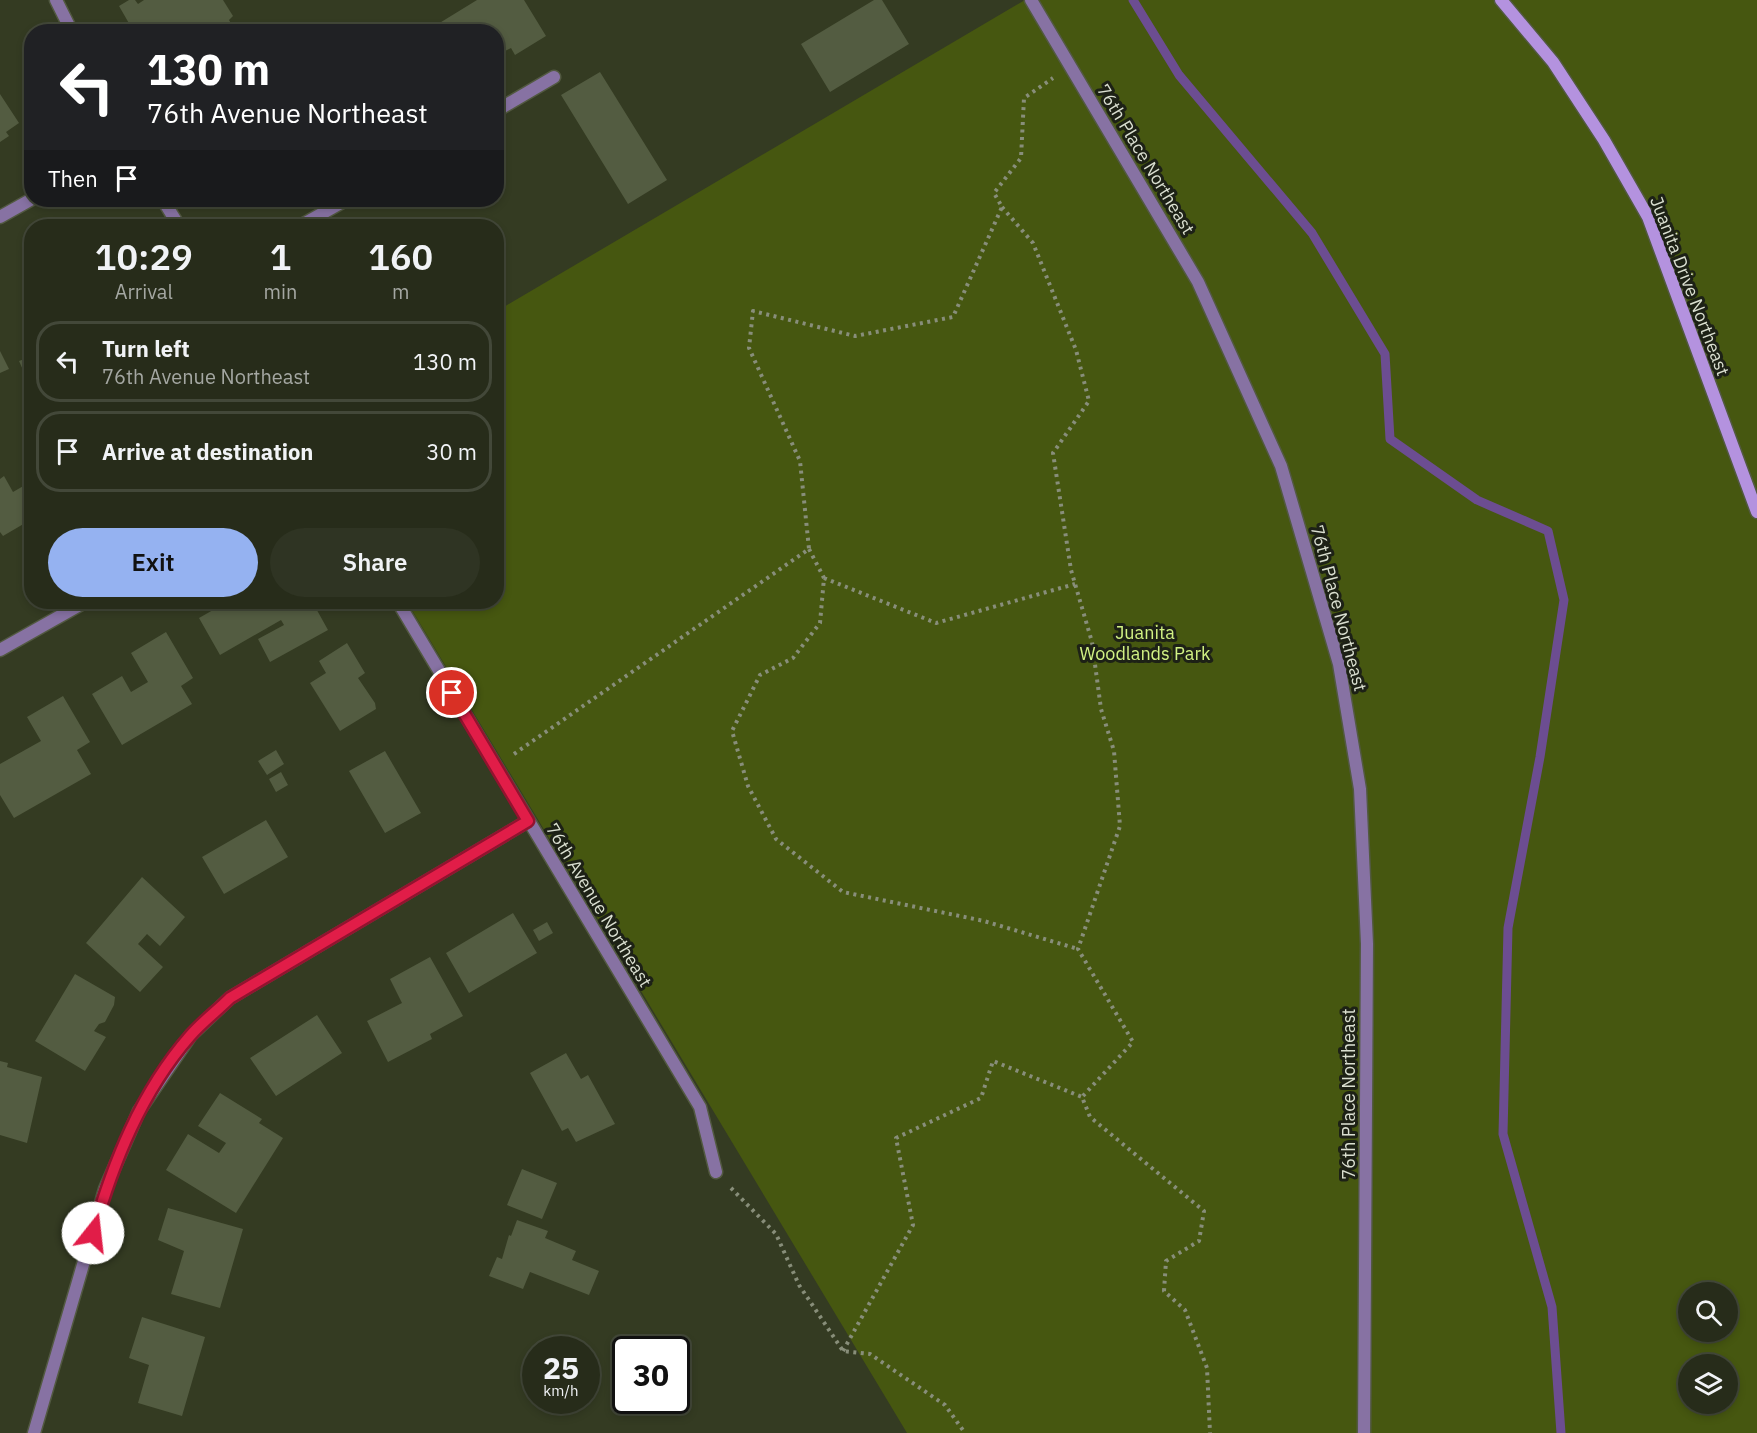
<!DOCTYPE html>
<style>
body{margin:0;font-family:"IBM Plex Sans",sans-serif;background:#2f3423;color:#f1f3f6;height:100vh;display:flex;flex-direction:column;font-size:22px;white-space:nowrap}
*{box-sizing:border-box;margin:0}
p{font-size:20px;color:#a4a7a2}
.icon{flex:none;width:33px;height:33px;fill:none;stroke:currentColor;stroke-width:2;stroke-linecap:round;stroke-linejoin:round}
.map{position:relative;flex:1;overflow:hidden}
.panel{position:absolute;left:24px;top:219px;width:480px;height:390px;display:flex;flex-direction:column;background:#272c1a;border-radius:24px;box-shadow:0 3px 9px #0003,0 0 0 2px #434839}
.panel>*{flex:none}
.guide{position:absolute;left:24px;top:24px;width:480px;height:183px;border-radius:24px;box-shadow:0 3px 9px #0003,0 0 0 2px #434839;background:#202124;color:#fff;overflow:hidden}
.buttons{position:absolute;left:1678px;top:1282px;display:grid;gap:12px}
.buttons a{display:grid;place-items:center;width:60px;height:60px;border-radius:50%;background:#272c1a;box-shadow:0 3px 9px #0003,0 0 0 2px #434839;font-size:30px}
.speed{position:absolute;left:522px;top:1336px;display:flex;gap:12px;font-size:30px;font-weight:700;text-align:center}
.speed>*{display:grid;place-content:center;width:78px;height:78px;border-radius:50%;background:#272c1a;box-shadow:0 3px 9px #0003,0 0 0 2px #434839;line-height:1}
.speed small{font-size:15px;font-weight:400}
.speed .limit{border:3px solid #111;border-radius:9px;background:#fff;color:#111}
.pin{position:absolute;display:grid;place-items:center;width:51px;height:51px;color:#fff;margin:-26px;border:3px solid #fff;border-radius:50%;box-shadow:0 2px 6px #0007}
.me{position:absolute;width:66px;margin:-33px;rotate:16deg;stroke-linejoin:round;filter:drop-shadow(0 0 4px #0008)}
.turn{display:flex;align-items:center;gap:21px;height:126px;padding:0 24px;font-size:27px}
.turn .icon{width:78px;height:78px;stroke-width:2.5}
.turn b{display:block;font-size:42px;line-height:51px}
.then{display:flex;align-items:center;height:57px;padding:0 24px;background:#0003;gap:12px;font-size:22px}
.eta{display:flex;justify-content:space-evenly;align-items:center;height:102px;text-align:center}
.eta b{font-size:36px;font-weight:600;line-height:42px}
.cta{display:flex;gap:12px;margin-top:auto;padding:12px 24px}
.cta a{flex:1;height:69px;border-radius:36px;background:#95b2f1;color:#111;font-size:24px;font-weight:600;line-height:69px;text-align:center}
.cta a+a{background:#2f3423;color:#f1f3f6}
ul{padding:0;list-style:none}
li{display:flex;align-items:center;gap:18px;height:81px;margin:0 12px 9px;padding:0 12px;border:3px solid #434839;border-radius:24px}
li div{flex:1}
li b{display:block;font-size:22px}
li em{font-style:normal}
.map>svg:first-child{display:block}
</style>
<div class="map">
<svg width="1757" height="1433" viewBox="0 0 1757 1433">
<rect width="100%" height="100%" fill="#343b22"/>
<path fill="#465710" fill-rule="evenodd" d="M1025,0h732v1433h-850l-500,-831h89l1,-291zM1689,1293h39v39h-39zM1689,1365h39v39h-39z"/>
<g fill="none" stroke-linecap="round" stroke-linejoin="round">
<path stroke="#6c4d91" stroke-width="9" d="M1133,0l46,75 133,158 73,121 5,85 87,61 71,31 16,69 -24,157 -32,171 -5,206 49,173 9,126"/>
</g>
<path fill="#535c41" d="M129,0h6l3,4 6,-4h79l10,16 -4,4 7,12h-48l-4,-8 -13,8h-17l-2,-3 -18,3 -15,-26z
M477,0h47l22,36 -31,19 -4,-7 -8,4 -4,-6 -3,2v-16h-60l-3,-5z
M874,0h8l27,44 -79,48 -29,-48z
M600,72l67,108 -39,24 -67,-109z
M0,94l19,29 -13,9 3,4 -9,6z
M0,351l9,18 -9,4z
M30,357l2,10 -9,3 -4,-9z
M4,476l9,16 19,-11v38l-29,17 -3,-4v-53z
M227,602h89l-3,1 15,27 -58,32 -12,-23 26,-14 -3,-5 -61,35 -21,-37z
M166,632l27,46 -12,8 11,18 -70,41 -30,-51 30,-18 9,16 17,-10 -17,-29z
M347,643l18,30 -7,5 17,25 1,6 -36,22 -30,-48 16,-10 -7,-12z
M63,696l27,46 -13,8 14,24 -77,44 -14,-23v-31l41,-23 -14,-24z
M276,750l8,14 -17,11 -9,-14z
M385,751l36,62 -36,20 -36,-62z
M281,772l7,13 -12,7 -7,-13z
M266,820l22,37 -64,37 -22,-37z
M142,877l43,40 -25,29 -13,-12 -9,10 25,23 -23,25 -54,-49z
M513,913l24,40 -68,40 -23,-40z
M547,922l6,11 -14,8 -6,-11z
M430,957l33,59 -33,18 2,5 -44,23 -21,-41 35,-18 -12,-24z
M75,974l40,23 -1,8 -9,17 -6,2 -5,7 12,6 -21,34 -50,-30z
M317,1015l25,38 -66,43 -26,-38z
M566,1053l15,26 7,-4 27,49 -39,18 -8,-14 -6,3 -32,-58z
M0,1061l8,2 -1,4 35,10 -15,66 -27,-8z
M220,1093l42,26 -3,4 24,15 -47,75 -70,-43 22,-36 31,19 7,-10 -28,-17z
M522,1169l35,14 -15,36 -35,-14z
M168,1208l75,21 -23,79 -49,-14 13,-43 -26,-11z
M517,1220l31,11 -3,7 31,13 -4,9 27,11 -10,24 -59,-23 -7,17 -34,-13 8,-19 5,2 7,-24 2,1z
M142,1317l63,20 -23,79 -44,-13 11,-38 -20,-7z"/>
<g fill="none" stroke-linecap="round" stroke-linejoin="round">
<defs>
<path id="lane" d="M496,111l58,-34
M300,226l46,-26"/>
<path id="street" d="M56,0l16,32
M1031,0l167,282 83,184 58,198 21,125 7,155 -3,489
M163,200l16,26
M0,217l32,-18
M398,602l302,505 16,65
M0,650l85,-48
M34,1433l71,-244 34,-78 52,-76 39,-37 298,-177"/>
<path id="secondary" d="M1501,0l52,62 51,78 44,77 109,295"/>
</defs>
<use href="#lane" stroke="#525941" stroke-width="15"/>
<use href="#street" stroke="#525941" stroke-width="15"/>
<use href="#secondary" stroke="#525941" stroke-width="15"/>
<path stroke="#888e7a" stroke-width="4" stroke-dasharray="3 4.5" stroke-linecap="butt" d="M1002,207l31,36 43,107 13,51 -36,52 18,117 21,72 9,67 13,42 6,75 -42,123 55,93 -51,55 8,20 114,94 -5,30 -33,20 -2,30 21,19 22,58 3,65
M809,549l15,29 -4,45 -27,35 -33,17 -28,56 16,55 28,53 67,53 141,29 94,28
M824,578l112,45 139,-39
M514,754l295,-205 -9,-88 -51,-113 4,-37 102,25 98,-19 49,-110 -8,-14 27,-35 3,-60 29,-20
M731,1188l45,46 23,51 44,66 27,3 75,51 20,28
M843,1351l70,-126 -17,-87 85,-40 12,-37 89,36"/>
<use href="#lane" stroke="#8772a3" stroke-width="12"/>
<use href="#street" stroke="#8772a3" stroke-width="12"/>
<use href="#secondary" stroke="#b492df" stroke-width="12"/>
</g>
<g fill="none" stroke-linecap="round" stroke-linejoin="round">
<defs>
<path id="route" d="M93,1233c20,-70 48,-141 97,-197 12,-14 27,-25 40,-38l298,-177 -76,-128"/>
</defs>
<use href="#route" stroke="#92132f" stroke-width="15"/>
<use href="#route" stroke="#e11d48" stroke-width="10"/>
</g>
<g text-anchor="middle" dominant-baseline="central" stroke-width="6" stroke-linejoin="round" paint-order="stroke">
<g font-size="18" fill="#dadfd0" stroke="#1d2116">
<text transform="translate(1146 159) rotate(59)">76th Place Northeast</text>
<text transform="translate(1690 286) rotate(69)">Juanita Drive Northeast</text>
<text transform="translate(1339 608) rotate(75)">76th Place Northeast</text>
<text transform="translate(599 905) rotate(59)">76th Avenue Northeast</text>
<text transform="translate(1348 1094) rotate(-90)">76th Place Northeast</text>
</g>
<g font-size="18" fill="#d2f284" stroke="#1d2116">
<text x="1145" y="632">Juanita<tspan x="1145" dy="21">Woodlands Park</tspan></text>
</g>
</g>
</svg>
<div class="buttons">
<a><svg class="icon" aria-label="search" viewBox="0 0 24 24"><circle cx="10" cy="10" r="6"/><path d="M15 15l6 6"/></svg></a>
<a><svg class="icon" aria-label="layers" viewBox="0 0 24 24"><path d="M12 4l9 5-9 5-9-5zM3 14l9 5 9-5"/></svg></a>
</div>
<div class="speed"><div>25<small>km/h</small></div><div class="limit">30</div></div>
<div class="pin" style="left:452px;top:693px;background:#d93025"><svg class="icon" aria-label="arrive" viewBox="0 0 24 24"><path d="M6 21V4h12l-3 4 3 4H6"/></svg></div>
<svg class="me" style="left:93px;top:1233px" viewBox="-20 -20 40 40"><circle r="19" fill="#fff"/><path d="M0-13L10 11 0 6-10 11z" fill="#e11d48"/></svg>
<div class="guide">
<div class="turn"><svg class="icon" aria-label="left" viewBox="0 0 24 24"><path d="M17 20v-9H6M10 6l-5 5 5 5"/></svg><div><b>130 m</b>76th Avenue Northeast</div></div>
<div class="then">Then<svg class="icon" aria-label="arrive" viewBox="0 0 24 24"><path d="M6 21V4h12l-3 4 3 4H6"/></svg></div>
</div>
<section class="panel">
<div class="eta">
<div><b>10:29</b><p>Arrival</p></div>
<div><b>1</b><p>min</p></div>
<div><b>160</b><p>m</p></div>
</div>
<ul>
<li><svg class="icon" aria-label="left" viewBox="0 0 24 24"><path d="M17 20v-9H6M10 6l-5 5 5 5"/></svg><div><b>Turn left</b><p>76th Avenue Northeast</p></div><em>130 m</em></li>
<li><svg class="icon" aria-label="arrive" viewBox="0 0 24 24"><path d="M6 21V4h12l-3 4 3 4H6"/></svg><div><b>Arrive at destination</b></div><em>30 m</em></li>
</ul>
<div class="cta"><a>Exit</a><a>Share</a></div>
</section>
</div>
